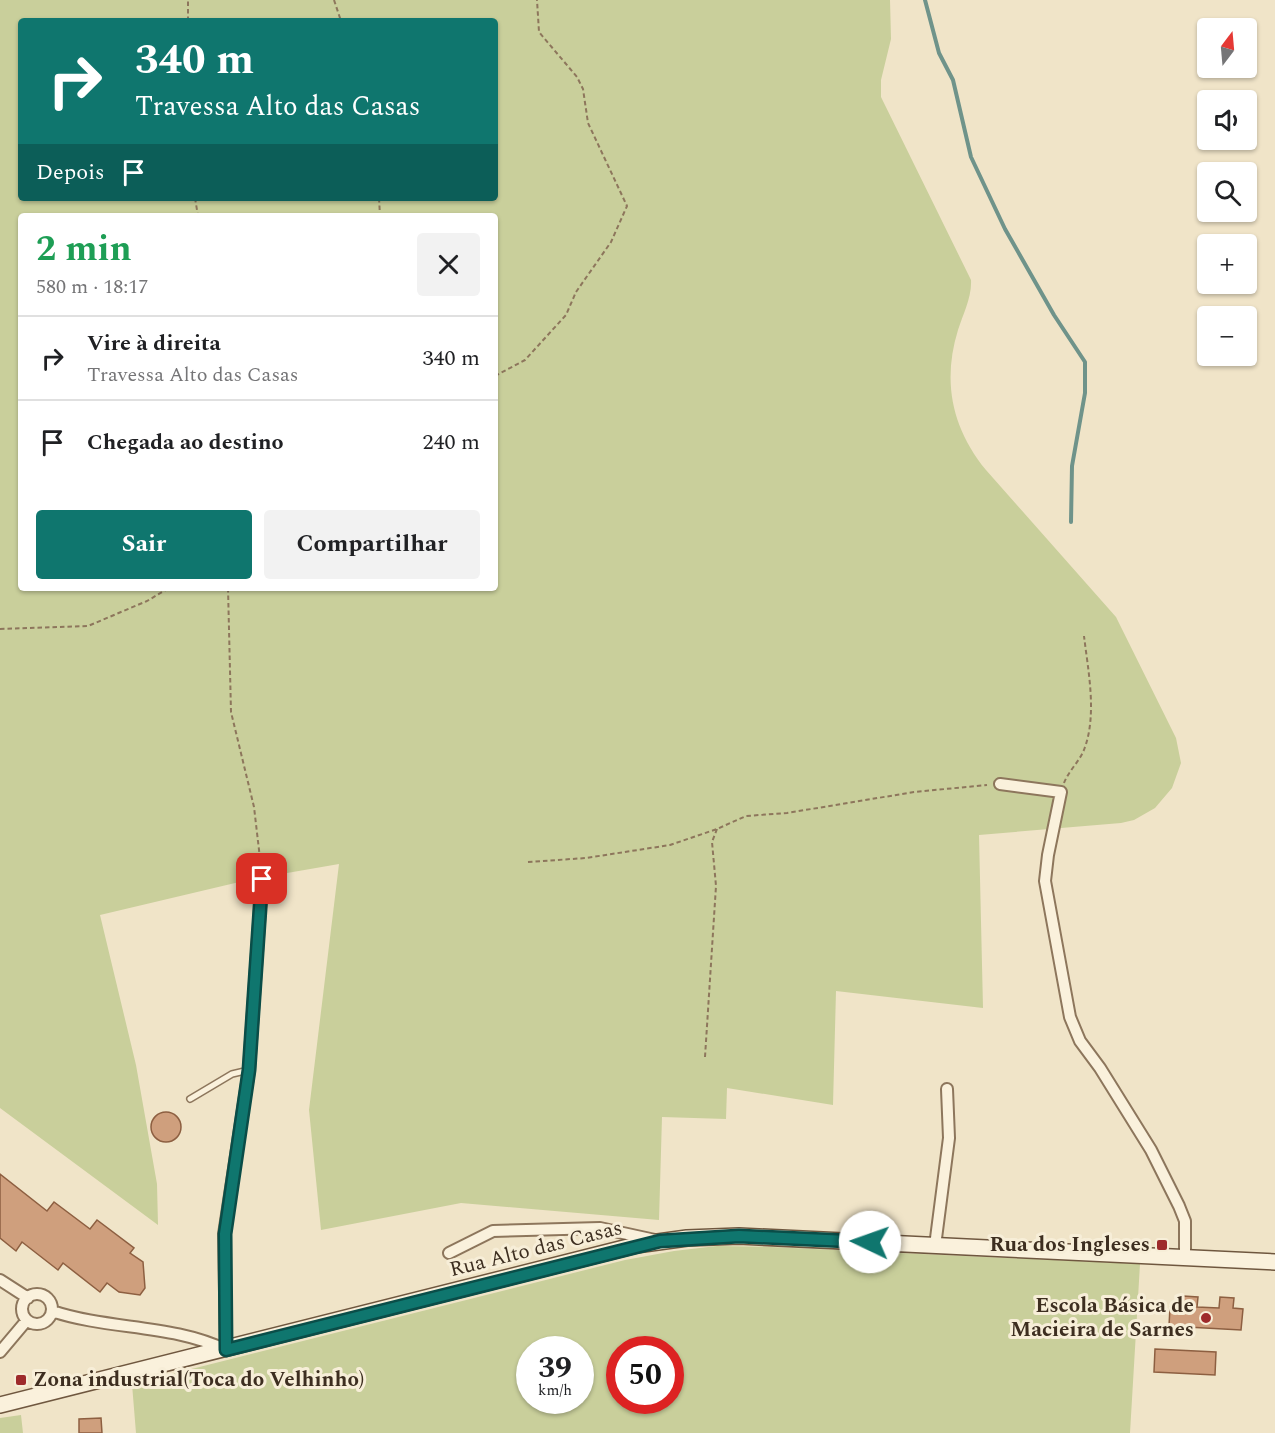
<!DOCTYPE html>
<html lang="pt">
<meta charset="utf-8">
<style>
body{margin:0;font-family:Spectral,serif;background:#f2f2f2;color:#202124;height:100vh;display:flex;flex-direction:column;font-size:22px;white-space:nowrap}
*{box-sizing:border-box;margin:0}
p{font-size:20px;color:#757577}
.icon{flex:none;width:33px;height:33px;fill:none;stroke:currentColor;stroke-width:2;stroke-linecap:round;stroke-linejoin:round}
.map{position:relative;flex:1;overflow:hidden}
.drawer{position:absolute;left:18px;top:213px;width:480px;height:378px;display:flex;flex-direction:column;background:#fff;border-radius:6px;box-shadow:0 2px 4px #0004}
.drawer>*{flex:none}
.top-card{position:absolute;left:18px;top:18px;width:480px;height:183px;border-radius:6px;box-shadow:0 2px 4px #0004;background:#0f766e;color:#fff;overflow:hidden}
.needle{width:39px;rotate:16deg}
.fabs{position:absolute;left:1197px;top:18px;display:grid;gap:12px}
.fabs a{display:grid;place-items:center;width:60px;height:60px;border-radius:6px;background:#fff;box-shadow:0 2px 4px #0004;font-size:30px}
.speed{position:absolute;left:516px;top:1336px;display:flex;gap:12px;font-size:30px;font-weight:700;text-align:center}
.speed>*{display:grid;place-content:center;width:78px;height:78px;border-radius:50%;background:#fff;box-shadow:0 2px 4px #0004;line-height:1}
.speed small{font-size:15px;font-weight:400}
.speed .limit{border:9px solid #d22;background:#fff;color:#111}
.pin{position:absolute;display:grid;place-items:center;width:51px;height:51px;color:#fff;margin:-26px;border-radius:12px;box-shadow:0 3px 9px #0006}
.me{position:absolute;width:66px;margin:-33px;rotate:273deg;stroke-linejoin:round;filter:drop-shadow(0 0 4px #0008)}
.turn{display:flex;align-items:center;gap:21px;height:126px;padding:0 18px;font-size:27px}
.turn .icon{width:78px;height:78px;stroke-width:2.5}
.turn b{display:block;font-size:42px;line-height:51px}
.then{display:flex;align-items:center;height:57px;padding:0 18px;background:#0003;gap:12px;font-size:22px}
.round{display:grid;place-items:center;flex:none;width:63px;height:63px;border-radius:6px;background:#f2f2f2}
.overview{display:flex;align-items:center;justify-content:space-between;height:102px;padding:0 18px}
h1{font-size:36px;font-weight:700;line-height:45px;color:#1e9e55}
.action{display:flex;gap:12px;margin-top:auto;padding:12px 18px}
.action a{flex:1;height:69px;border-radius:6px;background:#0f766e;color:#fff;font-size:24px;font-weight:700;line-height:69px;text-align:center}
.action a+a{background:#f2f2f2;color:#202124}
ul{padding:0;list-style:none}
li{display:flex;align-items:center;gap:18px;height:84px;padding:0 18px;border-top:2px solid #e0e0e0}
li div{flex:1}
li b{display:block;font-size:22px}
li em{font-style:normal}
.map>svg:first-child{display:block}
</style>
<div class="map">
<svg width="1275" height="1433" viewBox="0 0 1275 1433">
<rect width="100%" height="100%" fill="#f0e4c8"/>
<path fill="#c9cf9b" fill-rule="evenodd" d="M0,0h890l1,39 -10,41v17l90,183c1,17 -8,34 -13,50 -16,52 -6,98 28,140l130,147 60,121 5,25 -9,25 -17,20 -21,12 -13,3 -142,12 4,173 -147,-17 -3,114 -106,-17 -1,31 -64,-2 -3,103 -198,-17 -140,27 -12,-120 30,-246 -87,15 -152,36 36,150 21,119 1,41 -158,-117zM21,21h474v177h-474zM21,216h474v372h-474z
M717,1246l54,1 369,17 -10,169h-994l-4,-49 493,-124 49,-9zM530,1350h50v51h-50zM620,1350h50v51h-50z
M21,1415l2,18h-23v-15z"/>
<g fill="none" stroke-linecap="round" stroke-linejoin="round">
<path stroke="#6f938a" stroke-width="4" d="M925,0l14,53 14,27 18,77 34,72 49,86 31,47v31l-13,73 -1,56"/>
</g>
<path fill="#cf9f7d" stroke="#8d5f41" stroke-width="1.5" d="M151 1127a15 15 0 1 1 30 0a15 15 0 1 1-30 0Z
M0,1174l47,37 7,-9 36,27 7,-9 37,28 -4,5 13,9 2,26 -5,7 -21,-3 -12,-9 -7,9 -37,-29 -5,7 -36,-28 -6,9 -16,-13z
M1183,1296l15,1 -1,10 22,1 1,-11 14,1 -1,10 10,1 -2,21 -72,-4 1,-19 12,1z
M1155,1349l61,3 -1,23 -61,-3z
M101,1418l1,15h-23v-14z"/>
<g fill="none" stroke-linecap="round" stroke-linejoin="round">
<defs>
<path id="service" d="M190,1099l42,-25 17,-4"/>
<path id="minor" d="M1000,784l61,8 -13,63 -3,26 25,136 10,24 20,27 51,82 28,56 6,15v36
M935,1246l14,-108 -2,-49
M449,1253l44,-22 107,-3 55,12
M0,1280l28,18
M22 1309a15 15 0 1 1 30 0a15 15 0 1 1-30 0Z
M52,1311c56,19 121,13 174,39l-2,-116 25,-164 13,-191
M0,1352l27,-32"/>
<path id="secondary" d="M0,1405l636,-160 51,-7 52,-2 536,26"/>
</defs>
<use href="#service" stroke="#8d765c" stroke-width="8"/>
<use href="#minor" stroke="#8d765c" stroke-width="14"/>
<use href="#secondary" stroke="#6f573f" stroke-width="18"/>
<path stroke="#8d765c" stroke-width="2" stroke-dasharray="4.5 3" stroke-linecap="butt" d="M334,0l7,21
M188,21v-21
M195,198l3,18
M379,198l1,18
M495,376l30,-16 41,-45 10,-23 35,-50 16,-36 -39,-83 -5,-34 -6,-12 -38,-45 -2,-32
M228,588l3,124 23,95 7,60
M0,629l88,-3 59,-25 22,-13
M1064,783c5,-13 17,-23 21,-36 12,-34 3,-77 -1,-111
M528,862l58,-4 84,-13 47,-16 29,-13 41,-3 127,-21 73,-7
M705,1057l11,-171 -4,-44 5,-13"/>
<use href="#service" stroke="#faf1dc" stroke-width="5"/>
<use href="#minor" stroke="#faf1dc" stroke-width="10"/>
<use href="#secondary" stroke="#faf1dc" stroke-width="15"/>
</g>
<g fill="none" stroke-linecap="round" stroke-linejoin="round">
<defs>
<path id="route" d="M262,879l-13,191 -24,164 1,116 434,-109 79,-5 131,6"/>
</defs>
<use href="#route" stroke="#0a4d48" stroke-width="15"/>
<use href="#route" stroke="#0f766e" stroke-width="10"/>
</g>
<g fill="#9e2a2b" stroke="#f7eed8" stroke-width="2">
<rect x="1156" y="1239" width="12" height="12" rx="3"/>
<circle cx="1206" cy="1318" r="6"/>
<rect x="15" y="1374" width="12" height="12" rx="3"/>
</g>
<g text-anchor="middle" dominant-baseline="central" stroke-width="6" stroke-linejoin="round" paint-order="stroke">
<g font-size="21" font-weight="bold" fill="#3d2e20" stroke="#f7eed8" text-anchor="end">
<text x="1150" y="1245">Rua dos Ingleses</text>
<text x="1194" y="1306">Escola Básica de<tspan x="1194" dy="24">Macieira de Sarnes</tspan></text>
<text x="33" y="1380" text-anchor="start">Zona industrial(Toca do Velhinho)</text>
</g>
<g font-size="21" fill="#3d2e20" stroke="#f7eed8">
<text transform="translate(536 1249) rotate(-14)">Rua Alto das Casas</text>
</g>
</g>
</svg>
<div class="fabs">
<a><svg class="needle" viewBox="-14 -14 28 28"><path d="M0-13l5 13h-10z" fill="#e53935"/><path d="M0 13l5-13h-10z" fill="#757577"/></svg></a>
<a><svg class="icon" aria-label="sound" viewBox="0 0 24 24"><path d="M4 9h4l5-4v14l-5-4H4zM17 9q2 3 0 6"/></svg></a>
<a><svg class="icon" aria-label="search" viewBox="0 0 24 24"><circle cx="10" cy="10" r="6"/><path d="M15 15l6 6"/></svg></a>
<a>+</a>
<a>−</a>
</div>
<div class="speed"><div>39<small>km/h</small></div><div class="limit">50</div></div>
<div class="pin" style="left:262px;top:879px;background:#d93025"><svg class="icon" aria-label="arrive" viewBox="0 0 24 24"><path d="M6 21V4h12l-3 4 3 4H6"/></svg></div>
<svg class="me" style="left:870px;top:1242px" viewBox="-20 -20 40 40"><circle r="19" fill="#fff"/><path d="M0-13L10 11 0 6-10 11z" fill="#0f766e"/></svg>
<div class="top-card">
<div class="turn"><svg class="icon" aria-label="right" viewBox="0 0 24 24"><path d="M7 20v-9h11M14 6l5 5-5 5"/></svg><div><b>340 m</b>Travessa Alto das Casas</div></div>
<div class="then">Depois<svg class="icon" aria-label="arrive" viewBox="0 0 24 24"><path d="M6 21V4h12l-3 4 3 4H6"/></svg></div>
</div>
<section class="drawer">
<div class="overview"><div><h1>2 min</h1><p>580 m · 18:17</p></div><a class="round"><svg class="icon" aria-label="close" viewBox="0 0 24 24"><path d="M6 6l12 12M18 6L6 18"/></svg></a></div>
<ul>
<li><svg class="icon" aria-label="right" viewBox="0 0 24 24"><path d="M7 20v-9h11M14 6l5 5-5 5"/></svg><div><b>Vire à direita</b><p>Travessa Alto das Casas</p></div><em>340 m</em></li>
<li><svg class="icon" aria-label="arrive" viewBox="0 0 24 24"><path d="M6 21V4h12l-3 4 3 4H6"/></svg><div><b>Chegada ao destino</b></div><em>240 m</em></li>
</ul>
<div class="action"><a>Sair</a><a>Compartilhar</a></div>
</section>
</div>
